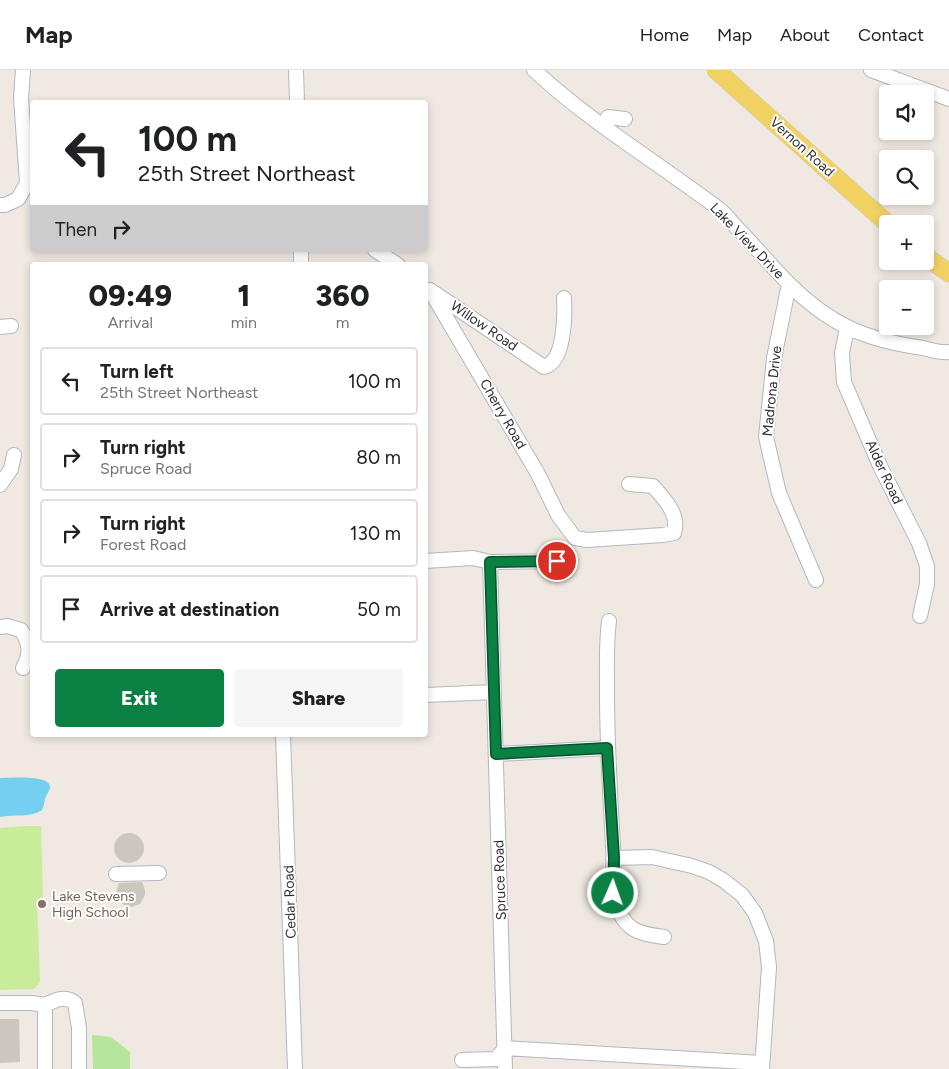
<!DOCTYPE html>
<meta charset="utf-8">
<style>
body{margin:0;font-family:Figtree,sans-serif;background:#f6f6f6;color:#202124;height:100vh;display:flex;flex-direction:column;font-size:19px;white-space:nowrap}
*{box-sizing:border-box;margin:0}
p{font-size:16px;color:#757577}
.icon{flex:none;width:28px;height:28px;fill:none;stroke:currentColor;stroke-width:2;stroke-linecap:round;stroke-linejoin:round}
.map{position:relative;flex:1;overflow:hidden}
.sheet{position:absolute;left:30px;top:192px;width:398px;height:475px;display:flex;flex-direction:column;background:#fff;border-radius:5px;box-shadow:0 2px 8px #0003}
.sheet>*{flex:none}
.top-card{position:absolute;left:30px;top:30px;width:398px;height:152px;border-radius:5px;box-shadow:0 2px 8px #0003;background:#fff;color:#202124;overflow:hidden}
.fabs{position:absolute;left:879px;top:15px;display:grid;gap:10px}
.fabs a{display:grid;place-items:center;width:55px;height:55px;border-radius:5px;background:#fff;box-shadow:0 2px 8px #0003;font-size:25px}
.pin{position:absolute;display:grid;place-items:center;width:42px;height:42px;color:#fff;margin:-21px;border:2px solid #fff;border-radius:50%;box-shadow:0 1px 5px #0007}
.me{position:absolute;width:55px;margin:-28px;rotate:2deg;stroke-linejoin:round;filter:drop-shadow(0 0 4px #0008)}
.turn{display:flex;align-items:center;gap:18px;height:105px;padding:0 25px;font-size:22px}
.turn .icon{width:65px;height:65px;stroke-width:2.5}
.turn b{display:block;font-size:35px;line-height:42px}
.then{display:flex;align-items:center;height:48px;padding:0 25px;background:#0003;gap:10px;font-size:19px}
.eta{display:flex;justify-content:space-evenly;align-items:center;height:85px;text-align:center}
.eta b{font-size:30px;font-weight:800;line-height:35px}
.primary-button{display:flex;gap:10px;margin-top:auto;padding:10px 25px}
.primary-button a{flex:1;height:58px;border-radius:5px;background:#0b8043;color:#fff;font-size:20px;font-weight:800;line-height:58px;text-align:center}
.primary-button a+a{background:#f6f6f6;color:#202124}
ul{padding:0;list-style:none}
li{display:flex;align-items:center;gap:15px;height:68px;margin:0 10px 8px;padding:0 15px;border:2px solid #e0e0e0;border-radius:5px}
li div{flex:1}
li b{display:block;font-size:19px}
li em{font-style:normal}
header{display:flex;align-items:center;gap:30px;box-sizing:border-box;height:70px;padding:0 25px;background:#fff;border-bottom:1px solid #e0e0e0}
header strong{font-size:24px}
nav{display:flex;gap:28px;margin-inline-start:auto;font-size:18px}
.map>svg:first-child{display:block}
</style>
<header>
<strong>Map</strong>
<nav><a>Home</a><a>Map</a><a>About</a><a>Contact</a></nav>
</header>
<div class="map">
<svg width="949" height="999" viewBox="0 0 949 999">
<rect width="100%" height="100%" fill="#efe9e1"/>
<path fill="#b6e59e" d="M92,965l19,2 19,15v17h-37z"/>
<path fill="#c9ec9a" d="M26,756h15l2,72 -6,1 3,83 -6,7 -34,1v-162z"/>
<path fill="#75cff0" d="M0,708c9,0 52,-4 50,10 -1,4 -4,7 -5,11 -1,4 -1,7 -3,11 -11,8 -29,4 -42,7z"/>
<path fill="#cbc7bf" d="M114 778a15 15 0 1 1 30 0a15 15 0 1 1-30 0Z
M142,812l3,8v5l-5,9 -9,3 -5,-1 -8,-5 -2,-9 3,-9z
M0,949h19l1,43 -20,1z"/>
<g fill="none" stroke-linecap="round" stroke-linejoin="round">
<defs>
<path id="minor" d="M296,0l1,32
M534,0c57,53 123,92 185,139 7,5 12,13 18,19 18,18 34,38 52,56 41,41 77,56 134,64 8,2 17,5 26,4
M871,0l78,29
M608,47l17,2
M0,135h5l13,-6 9,-16 -6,-85 2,-28
M301,180v15
M375,180l23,15
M789,214l-15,74 -8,79 13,56 37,87
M430,220l108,184 20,41 17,23 12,2 76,-5 11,-2c6,-19 -10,-34 -21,-47l-24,-2
M433,222l111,75c21,-5 21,-52 20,-69
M0,257l11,-1
M847,258l-5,25 2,29 36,84 39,77 8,23v18l-7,32
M0,415l11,-16 3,-14
M425,491l48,-3 17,4 67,-1
M490,492l15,507
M609,551c-3,24 -2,48 -2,72 0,51 3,102 6,153 2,23 -4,46 7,67 9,20 24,21 44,24
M0,557l7,-1 14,4c9,13 10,24 2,38
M425,625l69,-3
M283,665l12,334
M497,684l110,-6
M614,788l38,-1 40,9 17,6 14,8 19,15 13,18 11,28 3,26 -7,102
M116,804l43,-1
M0,933h32l13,2v64
M45,935c10,-5 20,-10 30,-2l4,25v41
M462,990l34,-1 9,-11 257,15"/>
<path id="major" d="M716,0l172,154
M925,186l24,17"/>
</defs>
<use href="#minor" stroke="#b4b7c1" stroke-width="16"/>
<use href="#major" stroke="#c9c9c9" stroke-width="19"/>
<use href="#minor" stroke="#fff" stroke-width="14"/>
<use href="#major" stroke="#f2d163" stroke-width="18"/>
</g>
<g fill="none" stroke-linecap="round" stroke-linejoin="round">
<defs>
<path id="route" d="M557,491l-67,1 6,192 111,-6 7,110 -1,35"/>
</defs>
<use href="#route" stroke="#07532c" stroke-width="12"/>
<use href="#route" stroke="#0b8043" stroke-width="9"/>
</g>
<circle fill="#8d6e63" stroke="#fff" stroke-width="2" cx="42" cy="834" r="5"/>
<g text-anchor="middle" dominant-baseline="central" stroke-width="4" stroke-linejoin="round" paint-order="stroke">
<g font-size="14" fill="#2e2e2e" stroke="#fff">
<text transform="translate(802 77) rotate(42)">Vernon Road</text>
<text transform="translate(747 171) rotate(46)">Lake View Drive</text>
<text transform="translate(484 256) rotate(34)">Willow Road</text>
<text transform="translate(772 321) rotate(-84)">Madrona Drive</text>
<text transform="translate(503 344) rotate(60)">Cherry Road</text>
<text transform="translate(884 402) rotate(65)">Alder Road</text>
<text transform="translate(500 810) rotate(-92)">Spruce Road</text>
<text transform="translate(290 832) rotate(-92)">Cedar Road</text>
</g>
<g font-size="14" fill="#785e54" stroke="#fff" text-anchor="start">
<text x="52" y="826">Lake Stevens<tspan x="52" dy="16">High School</tspan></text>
</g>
</g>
</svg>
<div class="fabs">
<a><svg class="icon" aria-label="sound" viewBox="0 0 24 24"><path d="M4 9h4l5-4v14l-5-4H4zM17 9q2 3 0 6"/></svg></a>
<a><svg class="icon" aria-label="search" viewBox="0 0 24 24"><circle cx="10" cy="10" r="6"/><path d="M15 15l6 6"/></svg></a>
<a>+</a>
<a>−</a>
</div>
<div class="pin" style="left:557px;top:491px;background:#d93025"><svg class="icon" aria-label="arrive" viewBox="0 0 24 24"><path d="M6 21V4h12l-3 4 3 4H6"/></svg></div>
<svg class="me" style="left:613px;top:823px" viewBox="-20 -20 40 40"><circle r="17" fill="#0b8043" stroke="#fff" stroke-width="3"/><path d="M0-11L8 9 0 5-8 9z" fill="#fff"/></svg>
<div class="top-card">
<div class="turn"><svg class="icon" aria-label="left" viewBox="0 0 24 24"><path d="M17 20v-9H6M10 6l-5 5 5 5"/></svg><div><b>100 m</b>25th Street Northeast</div></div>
<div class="then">Then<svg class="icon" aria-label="right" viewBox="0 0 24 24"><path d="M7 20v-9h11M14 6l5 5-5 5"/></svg></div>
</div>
<section class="sheet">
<div class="eta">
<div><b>09:49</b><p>Arrival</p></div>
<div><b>1</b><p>min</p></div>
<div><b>360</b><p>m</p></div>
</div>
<ul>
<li><svg class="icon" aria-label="left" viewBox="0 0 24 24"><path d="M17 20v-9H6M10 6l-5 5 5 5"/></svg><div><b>Turn left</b><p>25th Street Northeast</p></div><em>100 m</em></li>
<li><svg class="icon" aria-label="right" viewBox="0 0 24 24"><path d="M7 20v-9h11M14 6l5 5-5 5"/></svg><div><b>Turn right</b><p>Spruce Road</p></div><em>80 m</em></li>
<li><svg class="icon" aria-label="right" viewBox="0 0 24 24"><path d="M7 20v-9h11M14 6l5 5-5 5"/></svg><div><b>Turn right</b><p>Forest Road</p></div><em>130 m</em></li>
<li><svg class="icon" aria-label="arrive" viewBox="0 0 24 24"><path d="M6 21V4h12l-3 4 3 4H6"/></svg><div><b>Arrive at destination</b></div><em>50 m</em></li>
</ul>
<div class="primary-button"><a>Exit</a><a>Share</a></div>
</section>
</div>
